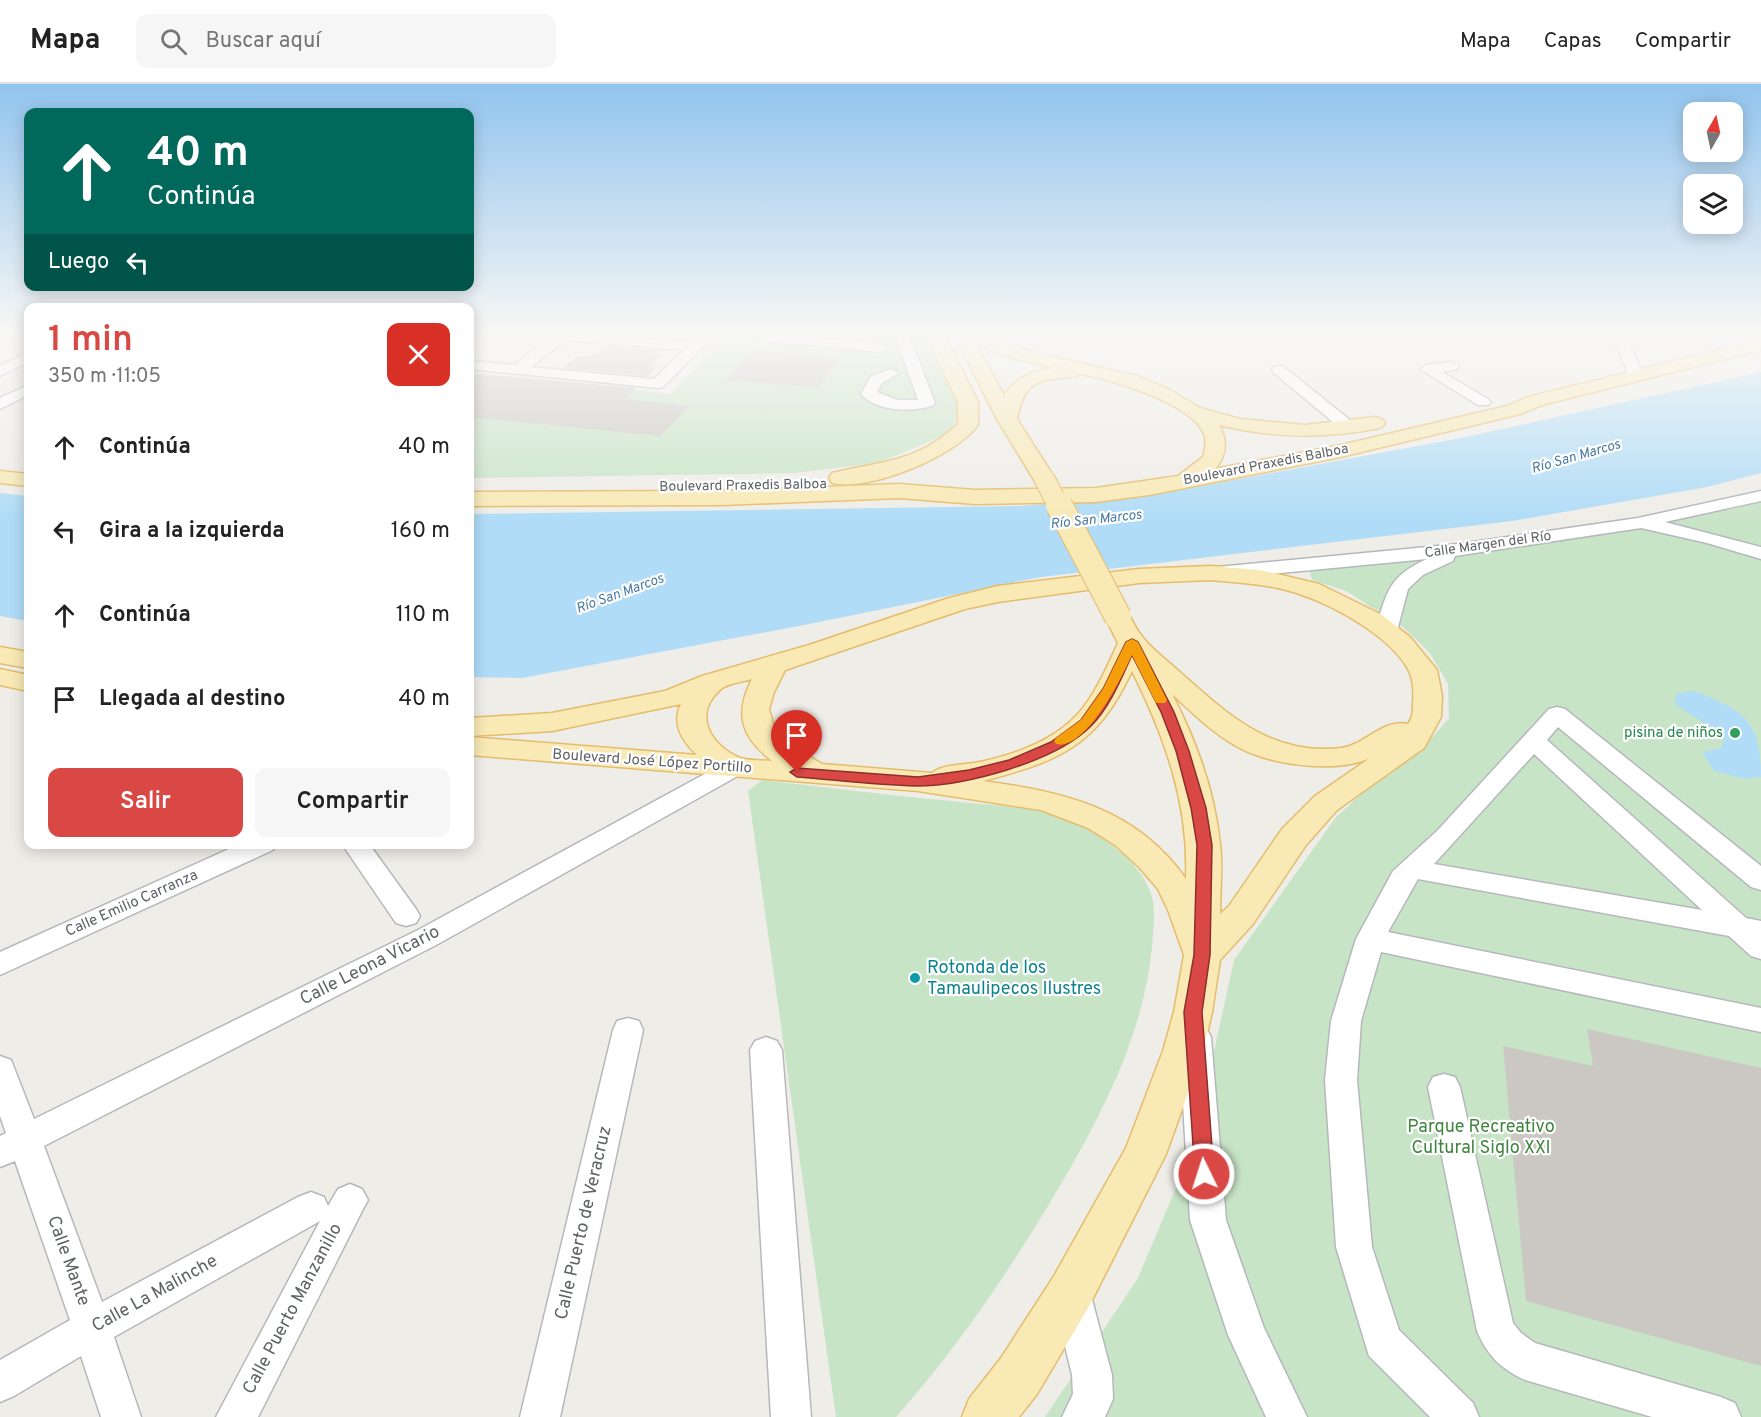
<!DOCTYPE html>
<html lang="es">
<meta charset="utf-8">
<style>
body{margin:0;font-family:Overpass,sans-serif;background:#f6f6f6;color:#222;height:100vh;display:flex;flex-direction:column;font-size:22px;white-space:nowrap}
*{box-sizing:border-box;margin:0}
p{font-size:20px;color:#767676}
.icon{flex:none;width:33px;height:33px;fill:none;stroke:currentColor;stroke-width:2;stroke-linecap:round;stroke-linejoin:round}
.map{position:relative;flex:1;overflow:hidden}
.details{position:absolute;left:24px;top:219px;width:450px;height:546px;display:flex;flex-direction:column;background:#fff;border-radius:12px;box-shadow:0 3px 15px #0003}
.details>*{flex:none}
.guide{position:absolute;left:24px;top:24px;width:450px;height:183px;border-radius:12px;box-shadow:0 3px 15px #0003;background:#00695c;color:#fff;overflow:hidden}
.needle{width:39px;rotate:9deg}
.fabs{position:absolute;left:1683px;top:18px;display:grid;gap:12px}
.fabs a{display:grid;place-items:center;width:60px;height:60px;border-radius:12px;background:#fff;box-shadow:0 3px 15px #0003;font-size:30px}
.pin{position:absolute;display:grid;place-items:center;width:51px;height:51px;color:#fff;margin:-62px -26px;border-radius:50% 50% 50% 0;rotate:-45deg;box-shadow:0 0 6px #0007}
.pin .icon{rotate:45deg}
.me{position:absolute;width:66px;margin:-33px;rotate:356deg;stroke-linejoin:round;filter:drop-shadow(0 0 4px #0008)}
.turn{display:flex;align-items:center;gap:21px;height:126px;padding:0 24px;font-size:27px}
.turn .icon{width:78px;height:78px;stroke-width:2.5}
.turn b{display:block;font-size:42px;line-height:51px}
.then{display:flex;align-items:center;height:57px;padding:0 24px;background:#0003;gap:12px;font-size:22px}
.round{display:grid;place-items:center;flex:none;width:63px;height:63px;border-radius:12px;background:#f6f6f6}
.summary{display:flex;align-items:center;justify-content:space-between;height:102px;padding:0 24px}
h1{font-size:36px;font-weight:600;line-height:45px;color:#d94844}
.action{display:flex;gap:12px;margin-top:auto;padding:12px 24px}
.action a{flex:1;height:69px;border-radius:12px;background:#d94844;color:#fff;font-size:24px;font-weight:600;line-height:69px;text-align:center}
.action a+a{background:#f6f6f6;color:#222}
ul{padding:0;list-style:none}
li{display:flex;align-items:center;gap:18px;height:84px;padding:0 24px}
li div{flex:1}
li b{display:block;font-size:22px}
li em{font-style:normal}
header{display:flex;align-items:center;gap:36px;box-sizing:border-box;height:84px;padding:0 30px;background:#fff;border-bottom:2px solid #e0e0e0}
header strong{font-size:28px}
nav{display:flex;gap:33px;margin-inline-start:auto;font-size:21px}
.search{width:420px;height:54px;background:#f6f6f6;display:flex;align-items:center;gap:15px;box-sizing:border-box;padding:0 21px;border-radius:12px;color:#767676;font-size:22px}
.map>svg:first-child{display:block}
</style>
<header>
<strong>Mapa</strong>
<div class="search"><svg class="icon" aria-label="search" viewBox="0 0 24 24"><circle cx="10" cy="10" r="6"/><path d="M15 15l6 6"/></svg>Buscar aquí</div>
<nav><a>Mapa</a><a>Capas</a><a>Compartir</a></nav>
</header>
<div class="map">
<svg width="1761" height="1333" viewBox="0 0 1761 1333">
<rect width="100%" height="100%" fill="#efede8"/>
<path fill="#c8e4c7" d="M725,251h207l19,38 9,36 -10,24 -72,30 -84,10 -324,5v-105l201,21z
M1761,418v915h-716l93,-139 55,-131 41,-187 102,-143 30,-27 57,-42 26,-30 -1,-34 -18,-31 -26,-25 -58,-37 -34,-11 -3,-11 49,-13 375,-47z
M762,696c63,7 126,15 189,21 34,4 96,6 125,22 29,15 62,37 74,68 7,17 3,38 2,56 -9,94 -56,179 -104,259 -45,74 -94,146 -152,211h-60l-88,-626z"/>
<path fill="#b0dcf7" d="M1761,288v101l-54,14 -195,34 -471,56 -237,48 -282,53 -52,-1v-163l549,-8 123,-9 319,-59z
M0,409l28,3v125l-28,-5z
M1693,607c50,18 68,29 68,86l-16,2 -31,-8 -12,-19 19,-4 3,-9 -14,-12 -35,-23 1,-10z"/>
<path fill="#cbc8c4" d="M608,262l49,4 -3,3h9l-14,14h8l-9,9 -85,-8 14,-12 13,1z
M752,265l88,9 -21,30 -93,-8z
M479,290l157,14 -11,11 64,7 -29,30 -190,-19v-36z
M1587,945l174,39v298l-235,-65 -23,-255 90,20z"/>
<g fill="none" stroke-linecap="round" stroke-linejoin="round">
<defs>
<path id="minor" d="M552,251h49l91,8 9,-8h14l-52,52 -5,1 -188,-19v-8l45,4zM566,256l118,10 -30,29 -123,-12z
M757,251h28l97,9 7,4 -7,4 -115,-11z
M895,251h14l26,68 -3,3c-20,6 -55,6 -71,-12l10,-18 21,-7 7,4 -17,10 -5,9 20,8h21z
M1612,251h14l17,40 -2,3h-10l-2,-3z
M28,268v10l-28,14v-10z
M1452,278l7,4 -2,3 -15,3 46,27 3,3 -3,3h-10l-58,-36 7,-4z
M1279,282l5,1 72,58 2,3 -2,3h-12l-70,-58 -2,-3 2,-3z
M28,301v10l-28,14v-11z
M1761,407v10l-96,21 96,25v12l-54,-16 -66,-15 -186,28 -2,5 -30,14 -15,14 -11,42 -4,4 -7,2 -7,-2 -4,-4c12,-38 12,-54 52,-72l-210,20 -7,-2 -3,-4 3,-4 7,-2 242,-23 179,-26z
M1557,623l8,2 196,157v24l-10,-3 -193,-160 -11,13 199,178 15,3v38l-10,-3 -22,-20 -311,-57 -30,53 373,76v24l-380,-80 -20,69 -4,59 15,167 27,83 74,73 6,14h-49l-61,-61 -33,-109 -11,-167 6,-59 25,-82 37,-68 44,-40 112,-122zM1534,670l168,156 -268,-46z
M734,676l9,3 3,5 -3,5 -305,171 -394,202 58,156 196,-105 13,-5 13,5 4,9 10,-17 12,-5 12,5 6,11 -6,11 -104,206h-42l104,-196 -206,116 27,80h-40l-20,-61 -67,40 -14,6v-42l70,-40 -55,-159 -15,6v-31l6,-3 -6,-17v-60l11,4 23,59 384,-189 307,-167z
M240,760h37l-4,6 -273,125v-23z
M342,760h27l47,65 4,7 -4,7 -10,3 -10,-3z
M628,934l11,3 4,9 -83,387h-40l93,-387 4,-9z
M1195,941l11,3 5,9 15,183 38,108 43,89h-41l-38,-82 -38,-115 -11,-183 5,-9z
M766,953l11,4 5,9 29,367h-40l-21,-367 5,-9z
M1444,990l11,3 5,10 53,236 8,10 14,10 186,54 14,6 6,14h-89l-127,-37c-24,-11 -38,-25 -48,-49l-49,-244 5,-10z
M1071,1190l13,5 6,13 22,83 1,24 -8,18h-43l11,-23 -1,-19 -20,-83 6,-13z"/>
<path id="major" d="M926,251h18l34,67v23c-22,31 -109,67 -146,58l-3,-5 3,-5c51,-12 86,-11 126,-49v-22z
M955,251h16l33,60c12,-18 28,-24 49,-27 -21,-5 -69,-14 -80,-33h19l23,11 20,7 102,23 33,14 30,18 40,11 65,6 70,-8 7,2 3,4 -3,4 -7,2c-54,10 -103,9 -156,-4 9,16 8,30 -4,44l126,-24 166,-39 21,-9 233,-57v10l-219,55 -22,9 -179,43 -192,38 -53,7 -121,2 -76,-6 -177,7 -252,1v-14l252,-1 177,-7 76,6 121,-2 82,-12 25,-19c2,-7 4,-16 1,-23 -13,-32 -93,-54 -124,-60 -6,4 -11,3 -18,4 -32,2 -39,12 -45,41l39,61 -3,5 -8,1 -8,-1 -40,-66z
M0,387l28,3v12l-28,-3z
M1211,482l49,4 59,14 63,31 28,22 27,33 5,26 -1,21 -17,31 -87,62 -31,35 -53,79 -33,36 -8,52 -9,39 -37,103 -78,154 -51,86 -18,23h-57l7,-18 32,-41 53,-82 72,-128 37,-97 11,-39 10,-57 -16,-45 -10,-21 -19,-22 -24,-22 -27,-17 -47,-18 -123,-19 -448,-36v-18l227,18c-15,-14 -26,-31 -16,-51l-129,27 -82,5v-18l82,-5 113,-22 37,-15 107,-31 140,-47 49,-12 141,-17zM1211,496c30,3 62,4 91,15 33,11 91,43 107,76 4,8 5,22 4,31 0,9 0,15 -5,22 -25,-6 -43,21 -67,24 -69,8 -113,-33 -160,-75 -13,-12 -30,-24 -40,-38 -6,-7 -9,-16 -14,-23l-9,-3 -9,3 -4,5 13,26c-10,22 -20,45 -35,65 -24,31 -66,46 -103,54 -14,3 -38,2 -48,11l-110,-9 -30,-18 -17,-16 -6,-21 5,-17 11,-22 180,-61 33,-7 141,-19zM1132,587c33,66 57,133 54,208 -50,-71 -122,-87 -203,-98 77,-20 114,-35 149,-110zM752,595c-18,35 -11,58 20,82 -9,-1 -23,0 -32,-3 -30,-13 -48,-44 -19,-69 7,-6 22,-7 31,-10zM1172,610c20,19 40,38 64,52 33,19 99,28 134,12l-55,38 -33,33 -53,77 -9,8c0,-23 3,-47 0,-70 -5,-51 -24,-104 -48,-150z
M0,563l28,5v16l-28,-5z
M0,585l28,6v16l-28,-6z"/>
</defs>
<use href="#minor" stroke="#b5b8bb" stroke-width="3"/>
<use href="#major" stroke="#e5bc6c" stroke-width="3"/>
<use href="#minor" fill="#fff" fill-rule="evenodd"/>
<use href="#major" fill="#f8e9b5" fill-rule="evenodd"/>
<defs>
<path id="major-bridge-far1" d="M1045,396l14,27"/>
<path id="major-bridge" d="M1059,421l59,112"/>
</defs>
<use href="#major-bridge-far1" stroke="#e5bc6c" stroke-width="22" stroke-linecap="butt"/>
<use href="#major-bridge" stroke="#e5bc6c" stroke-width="28" stroke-linecap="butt"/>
<use href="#major-bridge-far1" stroke="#f8e9b5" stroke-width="20"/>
<use href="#major-bridge" stroke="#f8e9b5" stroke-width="26"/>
</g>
<linearGradient id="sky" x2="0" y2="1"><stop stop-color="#91c4ee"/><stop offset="0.57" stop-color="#f8f7f5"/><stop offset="1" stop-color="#f8f7f5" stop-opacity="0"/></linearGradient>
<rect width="1761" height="437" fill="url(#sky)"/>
<path fill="#d94844" stroke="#8d2f2c" stroke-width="1.5" d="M1132,555l6,3 36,70 15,39 17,57 6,37 -2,110 -8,57 12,162 -3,6 -7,2 -7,-2 -2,-6 -11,-162 10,-57 3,-110 -6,-37 -15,-57 -15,-39 -29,-57c-11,24 -22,52 -41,71 -36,36 -126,60 -175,60 -40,-1 -80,-6 -119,-9l-7,-5 7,-4 121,9 51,-7 40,-10 42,-18 30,-22 22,-31 23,-47z"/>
<path fill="#f59e0b" d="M1132,555l6,3 29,58 -2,3h-9l-24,-48c-10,22 -46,96 -76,89l-2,-3 2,-3 25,-18 22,-31 23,-47z"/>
<circle fill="#2e9e5b" stroke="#fff" stroke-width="2" cx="1735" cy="649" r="6"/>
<circle fill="#0f9aa8" stroke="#fff" stroke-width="2" cx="915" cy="894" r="6"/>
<g text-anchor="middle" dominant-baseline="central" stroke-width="4.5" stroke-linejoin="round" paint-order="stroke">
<g font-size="14" font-style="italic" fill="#4a79a0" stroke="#fff">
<text transform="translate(1576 373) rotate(-16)">Río San Marcos</text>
<text transform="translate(1096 436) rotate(-6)">Río San Marcos</text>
<text transform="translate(620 510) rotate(-20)">Río San Marcos</text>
</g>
<g font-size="14" fill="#5f6366" stroke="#fff">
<text transform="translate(1266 381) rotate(-11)">Boulevard Praxedis Balboa</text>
<text transform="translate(743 402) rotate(-1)">Boulevard Praxedis Balboa</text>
<text transform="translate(1488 461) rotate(-8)">Calle Margen del Río</text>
</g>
<g font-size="15" fill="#27864d" stroke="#fff" text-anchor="end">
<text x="1723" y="649">pisina de niños</text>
</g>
<g font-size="15" fill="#5f6366" stroke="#fff">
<text transform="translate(652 678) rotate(4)">Boulevard José López Portillo</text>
<text transform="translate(132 820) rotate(-24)">Calle Emilio Carranza</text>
</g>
<g font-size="18" fill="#5f6366" stroke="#fff">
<text transform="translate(370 882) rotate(-27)">Calle Leona Vicario</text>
<text transform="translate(584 1139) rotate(-77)">Calle Puerto de Veracruz</text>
<text transform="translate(68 1177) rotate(70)">Calle Mante</text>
<text transform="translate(155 1210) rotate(-29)">Calle La Malinche</text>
<text transform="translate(293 1225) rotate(-62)">Calle Puerto Manzanillo</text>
</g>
<g font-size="18" fill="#0d838f" stroke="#fff" text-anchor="start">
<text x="927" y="884">Rotonda de los<tspan x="927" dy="21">Tamaulipecos Ilustres</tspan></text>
</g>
<g font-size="18" fill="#40853f" stroke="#fff">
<text x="1481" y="1043">Parque Recreativo<tspan x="1481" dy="21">Cultural Siglo XXI</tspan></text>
</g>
</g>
</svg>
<div class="fabs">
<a><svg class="needle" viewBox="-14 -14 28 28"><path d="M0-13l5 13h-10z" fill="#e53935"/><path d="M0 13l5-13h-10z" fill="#767676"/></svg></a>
<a><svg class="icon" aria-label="layers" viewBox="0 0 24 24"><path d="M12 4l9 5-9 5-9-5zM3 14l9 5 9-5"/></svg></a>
</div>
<div class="pin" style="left:797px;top:688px;background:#d93025"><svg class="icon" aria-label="arrive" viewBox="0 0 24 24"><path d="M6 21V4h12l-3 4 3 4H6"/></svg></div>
<svg class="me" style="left:1204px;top:1090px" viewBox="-20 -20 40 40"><circle r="17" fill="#d94844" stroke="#fff" stroke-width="3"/><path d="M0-11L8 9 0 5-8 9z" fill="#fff"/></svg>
<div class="guide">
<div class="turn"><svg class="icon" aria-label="ahead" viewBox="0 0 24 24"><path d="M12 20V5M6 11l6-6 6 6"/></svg><div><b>40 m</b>Continúa</div></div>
<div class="then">Luego<svg class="icon" aria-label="left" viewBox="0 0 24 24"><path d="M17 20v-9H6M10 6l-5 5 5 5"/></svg></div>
</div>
<section class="details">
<div class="summary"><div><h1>1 min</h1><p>350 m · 11:05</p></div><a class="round" style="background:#d93025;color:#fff"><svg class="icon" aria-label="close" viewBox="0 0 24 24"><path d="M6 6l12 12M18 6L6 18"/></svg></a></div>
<ul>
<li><svg class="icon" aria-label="ahead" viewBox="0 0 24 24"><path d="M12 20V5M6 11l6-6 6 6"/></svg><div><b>Continúa</b></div><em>40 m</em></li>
<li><svg class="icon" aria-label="left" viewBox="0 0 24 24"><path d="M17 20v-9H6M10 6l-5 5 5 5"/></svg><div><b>Gira a la izquierda</b></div><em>160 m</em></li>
<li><svg class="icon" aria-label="ahead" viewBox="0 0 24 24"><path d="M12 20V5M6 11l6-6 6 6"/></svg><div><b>Continúa</b></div><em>110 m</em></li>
<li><svg class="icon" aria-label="arrive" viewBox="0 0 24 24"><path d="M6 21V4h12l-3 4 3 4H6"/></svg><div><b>Llegada al destino</b></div><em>40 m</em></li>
</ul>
<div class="action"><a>Salir</a><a>Compartir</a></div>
</section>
</div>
